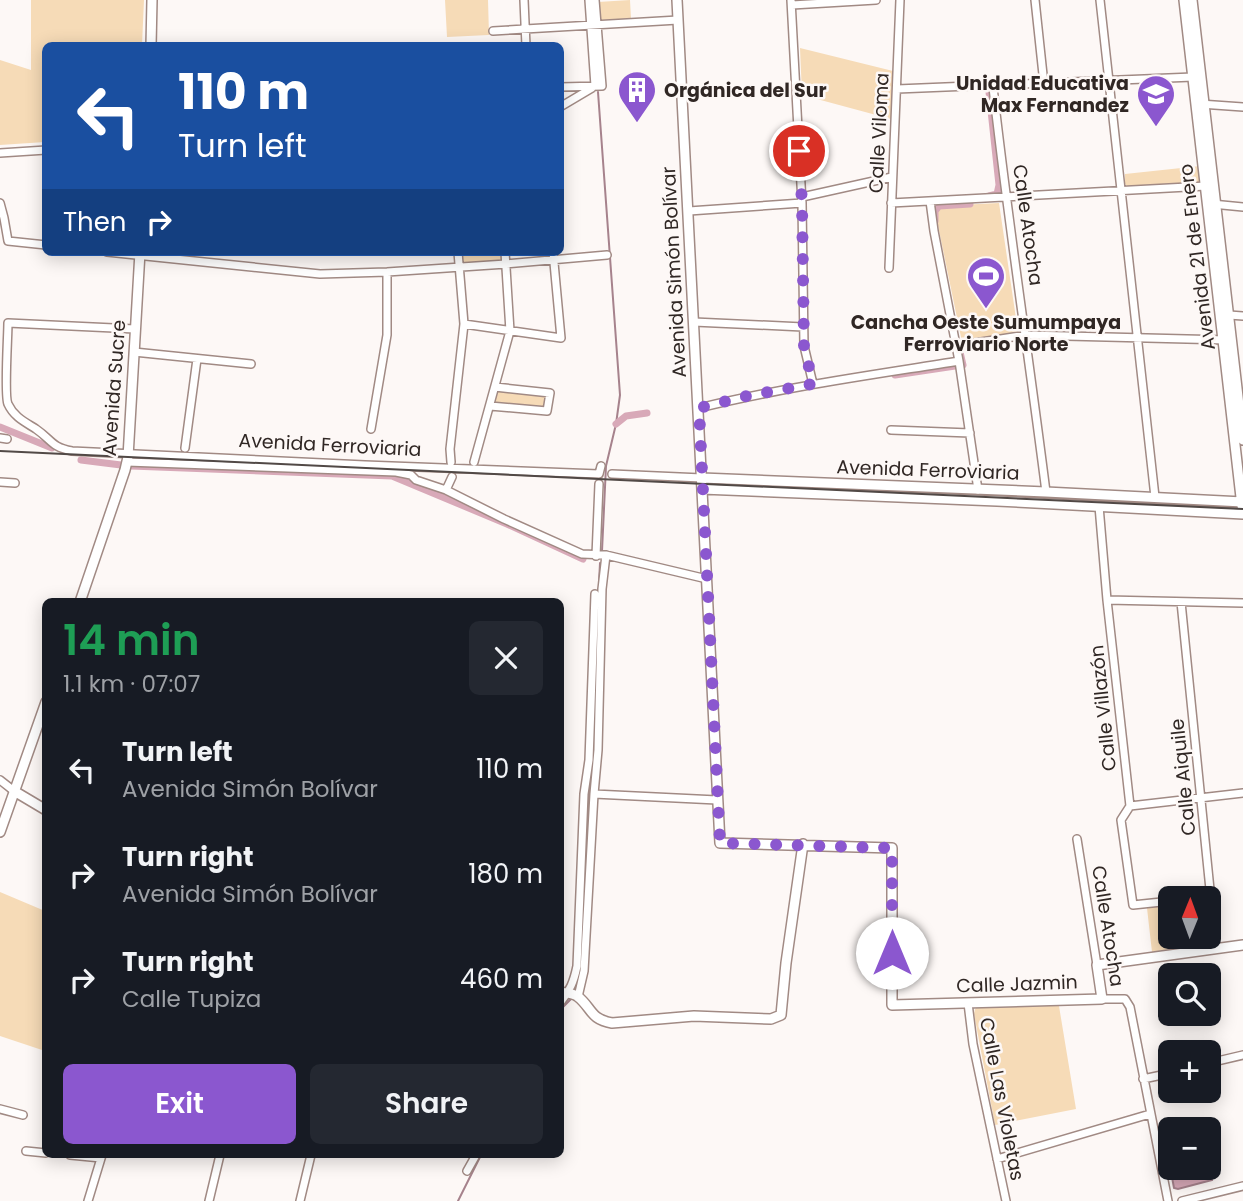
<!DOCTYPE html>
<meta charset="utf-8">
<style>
body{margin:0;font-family:Poppins,sans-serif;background:#242831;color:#f1f3f6;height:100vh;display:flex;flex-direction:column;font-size:26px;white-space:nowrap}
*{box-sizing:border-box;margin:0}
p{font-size:23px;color:#9ea1a6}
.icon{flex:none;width:38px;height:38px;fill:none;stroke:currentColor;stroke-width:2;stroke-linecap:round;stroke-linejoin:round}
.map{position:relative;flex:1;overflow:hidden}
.side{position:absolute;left:42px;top:598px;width:522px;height:560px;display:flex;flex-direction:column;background:#171b24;border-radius:10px;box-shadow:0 4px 18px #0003}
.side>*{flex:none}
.hud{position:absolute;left:42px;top:42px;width:522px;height:214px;border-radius:10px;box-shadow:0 4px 18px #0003;background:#1a4fa0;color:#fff;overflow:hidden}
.needle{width:46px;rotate:1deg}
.controls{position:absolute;left:1158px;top:886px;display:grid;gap:14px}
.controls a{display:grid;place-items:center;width:63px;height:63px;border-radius:10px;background:#171b24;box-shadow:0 4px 18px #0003;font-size:35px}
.pin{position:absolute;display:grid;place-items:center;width:60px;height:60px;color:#fff;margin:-30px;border:4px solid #fff;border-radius:50%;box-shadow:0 2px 7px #0007}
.me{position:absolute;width:77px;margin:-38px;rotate:0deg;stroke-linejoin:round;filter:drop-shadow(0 0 5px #0008)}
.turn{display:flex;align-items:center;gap:24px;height:147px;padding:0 21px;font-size:32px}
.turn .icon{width:91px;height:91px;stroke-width:2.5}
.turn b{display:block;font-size:49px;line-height:60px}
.then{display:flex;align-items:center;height:66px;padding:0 21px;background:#0003;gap:14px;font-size:26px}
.round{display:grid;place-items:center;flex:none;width:74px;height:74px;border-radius:10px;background:#242831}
.overview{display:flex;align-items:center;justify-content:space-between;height:119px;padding:0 21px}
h1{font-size:42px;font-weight:600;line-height:52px;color:#1e9e55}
.primary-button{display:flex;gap:14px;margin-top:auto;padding:14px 21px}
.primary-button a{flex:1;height:80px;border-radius:10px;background:#8b57cf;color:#fff;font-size:28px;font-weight:600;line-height:80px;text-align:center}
.primary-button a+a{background:#242831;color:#f1f3f6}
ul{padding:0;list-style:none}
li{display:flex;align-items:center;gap:21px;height:105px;padding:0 21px}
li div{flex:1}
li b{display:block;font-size:26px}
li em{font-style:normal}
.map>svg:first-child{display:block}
</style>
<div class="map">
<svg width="1243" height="1201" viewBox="0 0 1243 1201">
<rect width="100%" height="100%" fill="#fdf8f6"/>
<path fill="#f6dbb7" d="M31,0h113l-2,45 -96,1 -1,96 -45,3v-85l31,10z
M445,0h43l1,35 -42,2z
M630,0l1,19 -32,2 -1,-19z
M800,48l93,23 -2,48 -89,-24z
M1200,166l1,16 -2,1 -71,4 -3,-3v-10z
M999,203l19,129 -56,10 -27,-131 4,-5z
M475,252h27l1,9 -42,3 -1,-11z
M500,389l43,5 3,5v4l-4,5 -47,-5 -1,-3 2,-9z
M0,892l45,19v140l-45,-15z
M1171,905v31h37l1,8 -57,8 -5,-44z
M979,1006h80l17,103 -81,16 -21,-111 1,-5z"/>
<path fill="#d8a9b8" stroke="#a6828c" stroke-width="2" d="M1171,1159v8h38v-2l3,15 -34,9 -4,-1 -5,-27z"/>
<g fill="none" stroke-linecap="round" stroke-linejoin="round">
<path stroke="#a6828c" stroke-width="2" d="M598,92l22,303 -4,29 -10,42 -4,85
M599,583l1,-20
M581,964l6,-143 6,-62 4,-108
M560,1010l11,-11
M458,1201l23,-46"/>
<path stroke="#d8a9b8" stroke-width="7" d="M989,92l10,93 -2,9 -8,2
M935,221v-10l4,-5 31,-2
M960,352l3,13
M895,375l60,-9
M616,424l10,-8 21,-3
M0,427l52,21
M81,460l40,5
M131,466l261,10 115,48 76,35"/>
<defs>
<path id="minor" d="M524,0l2,46
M589,0l6,86
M791,0l11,203 2,143 9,38
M1035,0l9,84
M1100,0l55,497
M792,5l84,-5
M493,31l185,-11
M560,87l42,-1 -7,-86
M993,87c15,135 36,270 53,405
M897,89l296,-12
M1200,104l43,3
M560,107l32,-19
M0,153l46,-3
M802,197l90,-20
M930,201l4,30 25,130 19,129
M0,203l4,15 4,23 38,4
M891,203l315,-17
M1212,204l31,3
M689,211l113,-8
M107,252l213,22 67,-2 119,-8 101,-9
M889,268l11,-268
M1229,315l14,1
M694,322l109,5
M464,324l97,14 -8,-86
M135,329l-127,-6c0,13 -4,73 0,81 6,13 17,18 28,25 16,11 15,18 36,22l293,14 234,9 2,-8
M955,346l71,-11 201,5
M134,352l117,12
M490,406l57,5 3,-18 -55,-6
M699,408c85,-21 173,-33 260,-47
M371,429l16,-94v-63
M891,430l79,3
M0,438l7,1
M185,448l12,-89
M127,462l269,10 15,3 5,5 30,10 58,29 78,35 24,1 101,24
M451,462l-1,-13 14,-125 -6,-72
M474,462l36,-131 -5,-79
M612,474l90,4
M0,482l15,1
M446,490l6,-13
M1099,506l8,94 23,206 -9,14 12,85 38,-4
M596,556l3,-72
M1107,600l136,3
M1181,602l35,347
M0,780l14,11
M594,794l123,6
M1130,806l113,-13
M1077,839l20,126
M1196,898l15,-2
M578,997l6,-26 10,-177 4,-44 4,-161 4,-34
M1102,999h23l5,8 38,194
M560,1003c10,-12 14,-22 17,-37l7,-172 5,-34 6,-166
M968,1003l5,41 33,157
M1209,1063l34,-8
M1143,1079l28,-6
M0,1109l23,6
M26,1151l20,2
M70,1155l31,3
M997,1159l153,-45
M467,1171l9,-16
M88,1201l14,-46
M209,1201l11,-46
M300,1201l11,-46
M1182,1201l61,-15"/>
<path id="tertiary" d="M677,0l43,843 172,5v157l210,-6 -5,-34 146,-20
M1184,0l58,506
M1192,0l51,440
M151,46l1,-46
M702,478l344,14 197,10
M702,489l295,12 246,13
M80,602l45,-132 3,-13 12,-205
M14,791l32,19
M0,832l46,-130
M560,992c6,1 12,1 17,4 15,11 12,23 35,27l82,-7 77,3 10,-4 5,-52 17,-119"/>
</defs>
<use href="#minor" stroke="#a18a84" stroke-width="10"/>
<use href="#tertiary" stroke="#a18a84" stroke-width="12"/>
<use href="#minor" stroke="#fff" stroke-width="7"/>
<use href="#tertiary" stroke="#fff" stroke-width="9"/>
<path stroke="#514946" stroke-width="2" d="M0,451l1243,58"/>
</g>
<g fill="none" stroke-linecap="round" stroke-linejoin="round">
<path stroke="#8b57cf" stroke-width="12" stroke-dasharray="0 21.6" d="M799,151l3,52 2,143 9,38 -62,11 -52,13 21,435 172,5v105"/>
</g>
<defs>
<symbol id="building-pin" viewBox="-11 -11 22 30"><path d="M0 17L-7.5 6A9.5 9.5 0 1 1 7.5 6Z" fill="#8b57cf" stroke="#fdf8f6"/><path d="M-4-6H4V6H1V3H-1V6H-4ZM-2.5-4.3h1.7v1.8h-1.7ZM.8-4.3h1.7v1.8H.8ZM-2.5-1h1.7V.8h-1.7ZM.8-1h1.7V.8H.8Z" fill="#fff"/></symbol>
<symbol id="school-pin" viewBox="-11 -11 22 30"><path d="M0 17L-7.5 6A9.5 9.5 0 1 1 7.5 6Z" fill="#8b57cf" stroke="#fdf8f6"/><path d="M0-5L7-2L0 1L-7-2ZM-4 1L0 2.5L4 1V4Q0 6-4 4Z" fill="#fff"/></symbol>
<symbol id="stadium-pin" viewBox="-11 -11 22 30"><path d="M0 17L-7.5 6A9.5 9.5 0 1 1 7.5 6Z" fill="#8b57cf" stroke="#fdf8f6"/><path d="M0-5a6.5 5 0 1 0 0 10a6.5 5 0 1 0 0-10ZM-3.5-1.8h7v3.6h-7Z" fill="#fff"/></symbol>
</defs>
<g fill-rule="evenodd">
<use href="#building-pin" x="615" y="68" width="44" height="60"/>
<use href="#school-pin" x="1134" y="72" width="44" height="60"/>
<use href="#stadium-pin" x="964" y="254" width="44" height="60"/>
</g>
<g text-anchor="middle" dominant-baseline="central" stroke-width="5" stroke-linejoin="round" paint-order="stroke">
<g font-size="19" font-weight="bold" fill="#302724" stroke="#fdf8f6" text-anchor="end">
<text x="1129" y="83">Unidad Educativa<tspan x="1129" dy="22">Max Fernandez</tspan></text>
<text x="664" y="90" text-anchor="start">Orgánica del Sur</text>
<text x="986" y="322" text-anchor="middle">Cancha Oeste Sumumpaya<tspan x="986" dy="22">Ferroviario Norte</tspan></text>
</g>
<g font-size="19" fill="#302724" stroke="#fdf8f6">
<text transform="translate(879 133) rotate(-87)">Calle Viloma</text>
<text transform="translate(1028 225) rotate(82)">Calle Atocha</text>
<text transform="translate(1197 257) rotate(-97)">Avenida 21 de Enero</text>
<text transform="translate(674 272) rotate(-93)">Avenida Simón Bolívar</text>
<text transform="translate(114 388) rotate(-86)">Avenida Sucre</text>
<text transform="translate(330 445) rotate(3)">Avenida Ferroviaria</text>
<text transform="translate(928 470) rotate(2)">Avenida Ferroviaria</text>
<text transform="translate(1103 708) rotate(-96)">Calle Villazón</text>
<text transform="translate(1183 777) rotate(-96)">Calle Aiquile</text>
<text transform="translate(1108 926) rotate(81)">Calle Atocha</text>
<text transform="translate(1017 984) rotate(-2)">Calle Jazmin</text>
<text transform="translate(1002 1099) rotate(79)">Calle Las Violetas</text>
</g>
</g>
</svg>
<div class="controls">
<a><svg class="needle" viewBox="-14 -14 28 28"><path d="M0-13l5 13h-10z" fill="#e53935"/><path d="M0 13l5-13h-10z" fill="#9ea1a6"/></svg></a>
<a><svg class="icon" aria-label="search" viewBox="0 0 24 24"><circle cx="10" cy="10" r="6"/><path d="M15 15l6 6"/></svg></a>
<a>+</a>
<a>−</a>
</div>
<div class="pin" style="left:799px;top:151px;background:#d93025"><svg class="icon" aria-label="arrive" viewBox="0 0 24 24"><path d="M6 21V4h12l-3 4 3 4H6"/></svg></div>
<svg class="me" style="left:892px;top:953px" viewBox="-20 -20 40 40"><circle r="19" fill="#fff"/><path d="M0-13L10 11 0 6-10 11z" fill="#8b57cf"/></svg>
<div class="hud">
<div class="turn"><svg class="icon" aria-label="left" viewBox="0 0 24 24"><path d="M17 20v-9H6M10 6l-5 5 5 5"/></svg><div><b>110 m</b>Turn left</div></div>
<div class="then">Then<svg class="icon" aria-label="right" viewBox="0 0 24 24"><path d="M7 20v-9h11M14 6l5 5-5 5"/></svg></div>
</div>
<section class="side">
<div class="overview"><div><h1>14 min</h1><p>1.1 km · 07:07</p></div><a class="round"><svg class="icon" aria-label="close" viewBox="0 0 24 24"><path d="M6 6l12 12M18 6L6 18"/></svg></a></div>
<ul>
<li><svg class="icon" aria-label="left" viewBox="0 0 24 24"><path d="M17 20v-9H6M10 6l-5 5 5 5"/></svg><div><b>Turn left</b><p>Avenida Simón Bolívar</p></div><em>110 m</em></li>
<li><svg class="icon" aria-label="right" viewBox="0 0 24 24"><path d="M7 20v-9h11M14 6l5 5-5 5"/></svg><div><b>Turn right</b><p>Avenida Simón Bolívar</p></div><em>180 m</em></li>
<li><svg class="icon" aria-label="right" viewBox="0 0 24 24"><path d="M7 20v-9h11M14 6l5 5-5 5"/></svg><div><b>Turn right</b><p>Calle Tupiza</p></div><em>460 m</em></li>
</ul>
<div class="primary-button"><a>Exit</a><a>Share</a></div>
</section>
</div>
